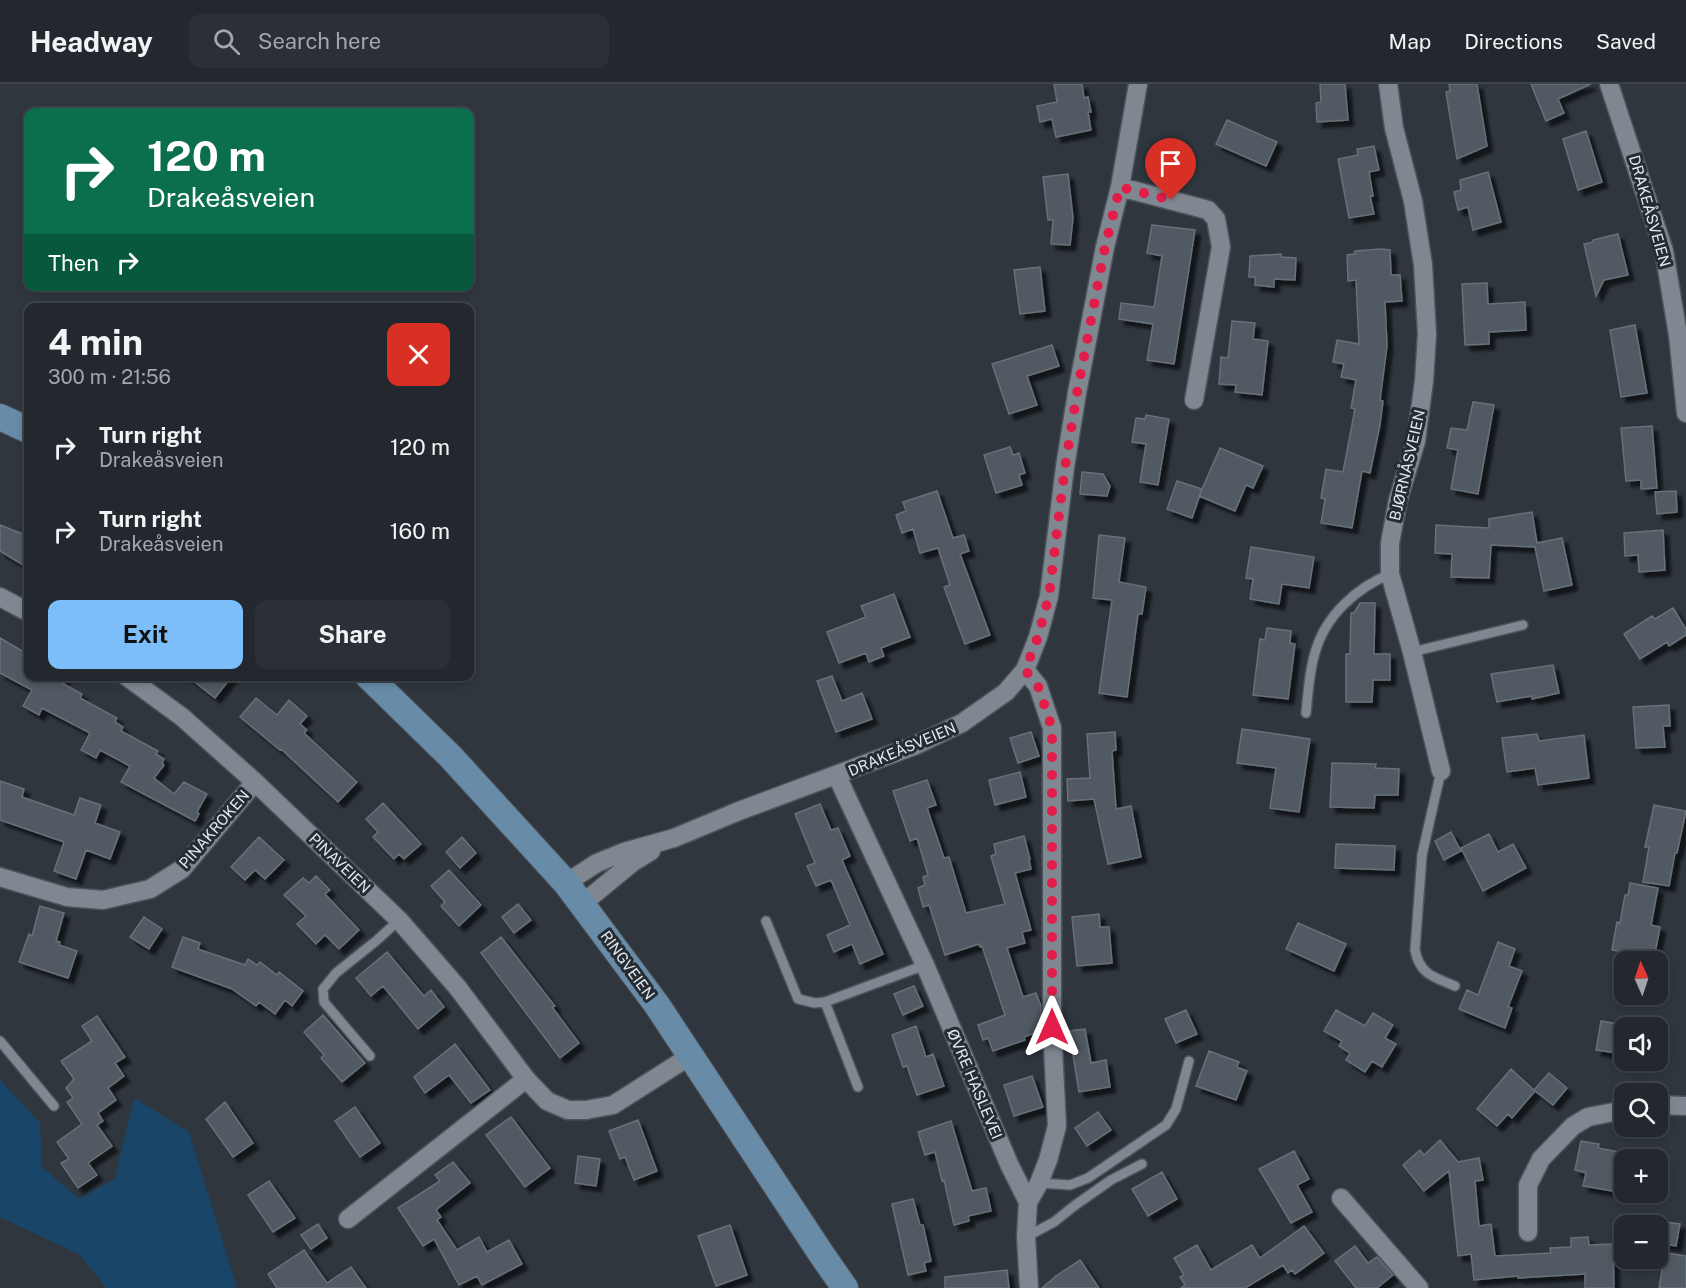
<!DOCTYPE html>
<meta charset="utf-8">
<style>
body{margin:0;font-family:"Public Sans",sans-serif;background:#2b3036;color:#f1f3f6;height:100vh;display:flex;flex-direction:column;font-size:22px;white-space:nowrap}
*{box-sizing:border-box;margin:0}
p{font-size:20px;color:#a3a6aa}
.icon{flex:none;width:33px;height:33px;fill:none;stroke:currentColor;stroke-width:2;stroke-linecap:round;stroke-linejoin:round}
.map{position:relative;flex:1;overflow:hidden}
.details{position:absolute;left:24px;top:219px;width:450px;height:378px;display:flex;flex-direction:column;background:#23282e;border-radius:12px;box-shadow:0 3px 9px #0003,0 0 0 2px #40444a}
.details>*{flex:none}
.hud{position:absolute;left:24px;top:24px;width:450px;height:183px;border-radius:12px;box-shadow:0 3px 9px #0003,0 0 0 2px #40444a;background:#0b6e4f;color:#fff;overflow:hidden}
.needle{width:39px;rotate:357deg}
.tools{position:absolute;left:1614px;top:867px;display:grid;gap:12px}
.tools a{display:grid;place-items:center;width:54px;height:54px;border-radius:12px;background:#23282e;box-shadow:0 3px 9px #0003,0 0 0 2px #40444a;font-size:30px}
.pin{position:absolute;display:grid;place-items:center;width:51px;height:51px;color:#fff;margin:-62px -26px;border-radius:50% 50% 50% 0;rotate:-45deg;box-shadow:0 0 6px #0007}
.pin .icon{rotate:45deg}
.me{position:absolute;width:66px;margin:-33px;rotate:0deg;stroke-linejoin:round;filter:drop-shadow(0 0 4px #0008)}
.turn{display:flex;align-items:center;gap:21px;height:126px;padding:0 24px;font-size:27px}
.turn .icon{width:78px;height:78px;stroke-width:2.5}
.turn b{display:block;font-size:42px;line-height:51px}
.then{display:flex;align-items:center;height:57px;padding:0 24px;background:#0003;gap:12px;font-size:22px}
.round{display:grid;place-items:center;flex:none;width:63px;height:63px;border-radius:12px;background:#2b3036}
.overview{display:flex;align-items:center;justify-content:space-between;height:102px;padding:0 24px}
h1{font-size:36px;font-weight:700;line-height:45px}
.action{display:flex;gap:12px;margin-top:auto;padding:12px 24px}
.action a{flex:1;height:69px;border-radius:12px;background:#7cbef9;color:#111;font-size:24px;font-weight:700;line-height:69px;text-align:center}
.action a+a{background:#2b3036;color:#f1f3f6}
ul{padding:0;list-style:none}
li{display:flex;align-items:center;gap:18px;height:84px;padding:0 24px}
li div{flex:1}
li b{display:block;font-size:22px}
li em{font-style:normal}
header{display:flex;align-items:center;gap:36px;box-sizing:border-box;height:84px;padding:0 30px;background:#23282e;border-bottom:2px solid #40444a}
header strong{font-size:28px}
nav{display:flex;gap:33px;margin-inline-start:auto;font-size:21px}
.search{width:420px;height:54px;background:#2b3036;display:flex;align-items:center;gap:15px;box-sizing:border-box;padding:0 21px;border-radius:12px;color:#a3a6aa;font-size:22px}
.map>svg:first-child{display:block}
</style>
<header>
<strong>Headway</strong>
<div class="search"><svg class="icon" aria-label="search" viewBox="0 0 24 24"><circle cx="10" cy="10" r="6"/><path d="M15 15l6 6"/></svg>Search here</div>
<nav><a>Map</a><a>Directions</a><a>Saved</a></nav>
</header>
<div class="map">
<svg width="1686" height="1204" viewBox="0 0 1686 1204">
<defs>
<filter id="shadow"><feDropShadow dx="5.5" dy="5.5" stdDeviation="1.5" flood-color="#0009"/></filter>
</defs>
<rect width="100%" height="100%" fill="#2f363e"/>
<path fill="#194569" d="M0,996l40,43 2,44 37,32 36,-21 19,-80 55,34 48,156h-131l-26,-33 -80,-38z"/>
<path fill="#515a62" stroke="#677078" stroke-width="1.5" filter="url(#shadow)" d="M1054,0h28l2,14 4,-1 3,15h-3l3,18 -35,7 -4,-18 -12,3 -3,-16 20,-4z
M1320,0h25l3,36 -31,2 -1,-19 5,-1z
M1449,0h28l10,62 -30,13 -11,-67 4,-1z
M1531,0h60l-33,15 6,14 -18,8z
M1227,36l50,22 -11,24 -50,-22z
M1586,47l16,51 -24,8 -15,-51z
M1374,62l5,24 -10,2 4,24h-3l4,18 -25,4 -11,-59 20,-4 -1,-6z
M1488,88l13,50 -28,8 -5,-23 -10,3 -4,-18 7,-2 -1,-10z
M1068,90l5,44 -3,27 -19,-1 2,-24h-5l-5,-43z
M1152,141l43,5 -21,134 -27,-4 6,-36 -34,-5 2,-16 33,4 8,-51 -15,-3z
M1618,150l10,41 -24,5 -8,16 -12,-52 9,-2v-2z
M1381,165l9,1 1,25h9l2,26 -17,1 2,44 -7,54 3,1 -3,24 -10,48 -8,-2 -10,57 -31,-5 4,-24 -4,-1 5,-29 17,3 12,-63 -4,-1 5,-28 -15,-3 3,-13 -11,-2 4,-22 22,4 -3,-64 -8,1 -1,-26 8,-1v-3z
M1281,170v3l15,1 -1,22 -21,-1v8l-19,-2v-8h-6l1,-21z
M1040,183l5,44 -25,3 -6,-44z
M1487,199l1,21 37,-2 1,28 -37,2v12l-24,1 -3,-61z
M1232,237l23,2 -2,16 15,2 -6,54 -27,-3 1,-7 -17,-1 2,-27 7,1z
M1635,241l12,68 -26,4 -11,-67z
M1052,261l7,21 -32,10 10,29 -28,9 -17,-50z
M1473,318l21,3 -16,89 -27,-5 7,-39 -11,-2 4,-20 16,2z
M1146,331l23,4 -11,66 -18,-3 6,-38 -14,-2 4,-24 9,1z
M1652,342l5,62 -16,1v-9l-15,1 -5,-53z
M1010,363l3,8 6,-2 6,20 -6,2 3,10 -26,8 -12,-38z
M1220,364l43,18 -10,22 -7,-3 -11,26 -36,-15z
M1082,388l21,2 7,12 -3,10 -27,-2z
M1177,397l25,8 -10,29 -25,-9z
M937,407l16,47 11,-3 5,16 -9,3 30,81 -25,9 -21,-57 6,-2 -12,-37 -18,5 -7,-24 -11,4 -6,-18 10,-4 -3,-9z
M1676,407l1,21 -20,2 -2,-22z
M1532,428l5,31 25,-5 10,47 -28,6 -9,-44 -44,-2 -2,33 -38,-1 1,-23 -17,-1 1,-28 53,3v-9z
M0,441l28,11v32l-28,-17z
M1663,446l2,40 -26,2 -1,-17 -13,1 -1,-23z
M1099,451l26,3 -6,44 27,5 -4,27h-4l-11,83 -28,-4 13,-93 -19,-2z
M1251,463l63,10 -5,31 -27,-4 -3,20 -29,-5 3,-20 -7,-1z
M894,510l16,43 -29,11 3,8 -15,6 -3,-9 -27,10 -12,-31 39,-15 -5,-11z
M1360,519h15l-1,51h16v26h-17l-1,22h-26v-48h4l1,-41h3z
M1673,524l13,21v6l-17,11 -2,-4 -27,17 -16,-25 28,-18 3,3z
M1267,544l24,3 -1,12 5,1 -7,55 -35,-4 7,-56 5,1z
M0,554l24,14 -2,3 6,3v18h38l-4,7 20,11 -2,4 37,20 -2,4 8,5 -2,4 37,20 -2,3 8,5 -2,4 2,2 -10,13 20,16 10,-12 23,12 -10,18 2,2 -4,7 -74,-39 9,-16 -30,-16 -4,8 -15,-8 9,-17 -48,-25 -3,7 -16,-9 9,-16 -32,-17z
M1553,581l6,28 -27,6v-3l-35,6 -6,-28z
M187,592h45l-17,22z
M832,592l10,25 20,-8 10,26 -36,13 -19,-51z
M256,614l21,17 12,-15 18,16 -7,8 7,6 -3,3 53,49 -19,20 -57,-53 -1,1 -40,-33z
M1669,621l1,21h-7l2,21 -29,1 -3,-41z
M1242,645l68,10 -11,73 -29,-4 6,-40 -39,-5z
M1031,648l8,24 -21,7 -8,-25z
M1115,648l1,18 -4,1 4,58 15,-3 10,51 -33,7 -14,-65 -26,2 -1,-22 23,-1 -3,-44z
M1537,650l2,7 45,-6 5,43 -51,7 -3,-17 -28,4 -5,-34z
M1332,679l44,1 -1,4 24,1 -1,26h-23l-1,13 -44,-1z
M1020,688l6,25 -31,8 -6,-25z
M927,696l9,25 -9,3 17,50 5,-1 17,56 39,-9 -14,-48 5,-2 -2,-10 30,-8 6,23 -1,1 2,9 -16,4 16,57 -9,2 3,11 -18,5 16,49 13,-4 5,13v25l-17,6 1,3 -32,11 -5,-13 -5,2 -5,-15 27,-10 -23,-69 -2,1 -1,-3 -34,11 -16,-50 -6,2 -5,-19 7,-3 -2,-8 5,-2 -11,-37 -7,3 -17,-50z
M0,697l24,8 -2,8 52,18 6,-17 21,7 -6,18 25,9 -10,27 -24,-9 -10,29 -22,-8 10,-29 -64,-22z
M383,719l38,41 -17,15 -5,-5 -5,5 -21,-22 5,-5 -12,-13z
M820,720l11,26 7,-2 12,28 -8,4 41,94 -23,10 -8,-20 -18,8 -7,-17 23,-10 -19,-45 -15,6 -9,-20 8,-3 -20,-49z
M1654,721l32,6 -9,42h-2l-6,33 -26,-4 6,-35h-4z
M1451,748l10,19 -17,9 -9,-19z
M1489,750l9,18 15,-8 13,24 -43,23 -22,-43z
M259,753l25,23 -19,19 -10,-9 -10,10 -14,-13z
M462,753l14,16 -16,15 -14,-16z
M1336,760l59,2 -1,24 -59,-2z
M449,786l32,35 -22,21 -18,-20 4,-4 -14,-16z
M316,792l14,14 -5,4 34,36 -20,19 -14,-14 -9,9 -19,-20 9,-8 -22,-21 19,-17 6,5z
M1630,799l28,5 -7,37 9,2 -6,31 -42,-8 5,-28 3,1 5,-28h3z
M518,820l13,16 -17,13 -12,-16z
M40,822l24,7 -8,28 4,1 -1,3 18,6 -9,27 -49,-16 10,-28 3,2z
M1099,830l1,13h9l3,36 -35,3 -5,-49z
M144,833l18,12 -13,20 -19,-12z
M1298,839l48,21 -12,27 -48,-22z
M183,853l17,6 -2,6 47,16 3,-6 9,6 3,-3 17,13 2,-3 24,19 -11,15 -7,-6 -10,14 -16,-12 -3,4 -24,-17 -60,-22z
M501,853l54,69 -3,1 27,36 -19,15 -79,-105z
M1498,858l17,7 -6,17 13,5 -14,36 4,1 -7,20 -46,-19 8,-19 11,5z
M387,868l37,44 7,-6 13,17 -26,22 -35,-43 -12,10 -15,-18z
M914,902l9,20 -20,9 -9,-21z
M1186,926l11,24 -21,9 -11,-24z
M1336,926l29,16 8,-13 20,12 -8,13 11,6 -14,23 -10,-6 -7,11 -19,-12 4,-7 -11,-7 3,-5 -18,-10z
M323,931l42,48 -23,19 -21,-24 3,-3 -20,-23z
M97,932l28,41 -10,6 9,13 -16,12 8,12 -18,13 5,8 -6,4 15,21 -24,17 9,12 -19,13 -17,-25 8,-4 -12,-17 25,-18 -15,-22 6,-4 -7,-10 8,-9 -13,-18 31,-20 -10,-15z
M1601,937l23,4v29l-28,-4z
M916,942l10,31 7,-3 11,32 -27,9 -10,-29 -4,1 -11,-32z
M1085,945l6,34 15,-3 4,27 -31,5 -10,-61z
M455,960l35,46 -19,13 -22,-28 -24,18 -11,-16z
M1209,967l30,11 -2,5 10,4 -11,29 -40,-14z
M1511,985l23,21 15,-17 18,15 -14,17 -18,-14 -23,27 -4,-4 -11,12 -20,-17z
M1032,992l11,31 -29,9 -10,-31z
M225,1018l28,41 -20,14 -27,-38z
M355,1023l25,36 -20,14 -25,-36z
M1098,1028l13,18 -24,16 -12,-18z
M511,1033l39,51 -25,19 -39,-52z
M638,1036l19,51 -23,9 -9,-23 -5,2 -11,-28z
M951,1037l21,70 14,-3 5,23 -23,5 1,5 -15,4 -10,-45 -2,1 -7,-29 -10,3 -7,-23z
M1440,1056l18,22 21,-4 4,22 -8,1 4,45 12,-2 4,32 56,-3 -1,-5 21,-1v-9l17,-1 1,8 24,-1 1,44h-29v-14l-67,4v-2l-44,4 -3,-26 -13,2 -9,-85 -25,20 -21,-26 17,-15 4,5z
M1581,1057l18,3 -1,4 26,5v40l-41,-7 3,-13 -11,-3z
M1294,1067l15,28 -12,6 15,27 -21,11 -32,-54z
M578,1072l22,3 -4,27 -21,-3z
M453,1078l17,21 -34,27 5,7 -4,3 20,30 22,-13 8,15 22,-12 13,24 -40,21 -5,-9 -18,9 -25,-46 -11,7 -25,-38 42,-27 -5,-6z
M1162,1088l15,27 -29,17 -16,-27z
M269,1097l26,37 -22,14 -25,-37z
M913,1115l7,26h3l8,36 -7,2 2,8 -18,4 -16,-71z
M1658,1137l22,3 -4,22 -18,-3z
M318,1140l9,14 -16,11 -10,-14z
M730,1141l17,50 -31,11 -18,-50z
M1304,1142l20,27 -29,21 -3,-4 -4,3 -5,-8 -38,23h-64l4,-3 -5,-8 4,-2 -10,-17 23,-13 14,25 41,-25 8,13z
M1355,1162l13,17 9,-6 16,18 -16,13h-21l-21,-27z
M304,1166l23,33 24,-16 15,21h-89l-9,-14z
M1665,1169l21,3v32h-27z
M1080,1176l19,28h-57l14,-12z
M1007,1186l2,18h-64v-11z"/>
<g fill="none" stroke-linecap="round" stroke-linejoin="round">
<defs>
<path id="lane" d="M1412,568l111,-27
M1306,629c2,-19 3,-41 9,-60 10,-37 41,-65 75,-79
M1441,687l-19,84 -7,95c5,25 19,27 40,36
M766,837l32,78 17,4 10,-1 100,-37
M825,918l33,85
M0,957l54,65
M370,972l-46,-54 -1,-13 13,-16 40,-32 23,-21
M1039,1099l31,2 18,-7 78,-53 10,-16 13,-48
M1026,1153l28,-15 20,-16 37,-26 31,-16"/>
<path id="street" d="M1388,0l6,44 19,73 10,64 4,69 -3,47 -8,60 -18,59 -8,43v31l22,78 29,119
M1609,0l55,167 14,84 8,78
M1120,103l88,23 8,9 5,28 -27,153
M0,513l28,15
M1025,586l13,16 14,42v299l5,99 -9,34 -9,23 -11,19
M126,592l56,41 73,65 144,138 59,68 68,91 21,22 21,9h18l27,-5 77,-49
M837,692l88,189 84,199 19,38 -2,35 3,51
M0,793l67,20 36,3 47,-11 32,-20 73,-87
M566,799l31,-20 27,-11 50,-14 65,-27 177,-66 46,-22 44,-31 19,-22 13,-33 11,-41 16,-129 12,-74 28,-146 15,-60 18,-103
M582,820l51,-42 18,-11
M1658,1021l28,1
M1341,1114l78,90
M348,1135l178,-140
M1528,1148v-47l13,-26 32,-33 15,-9 36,-7"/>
<path id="secondary" d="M0,333l28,13
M368,592l82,80 116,127 91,122 165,250 23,33"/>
</defs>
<use href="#lane" stroke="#4d535a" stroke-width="12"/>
<use href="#street" stroke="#4d535a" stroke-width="21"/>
<use href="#secondary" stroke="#4d535a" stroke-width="28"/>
<use href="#lane" stroke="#7f8890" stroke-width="9"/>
<use href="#street" stroke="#7f8890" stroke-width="18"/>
<use href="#secondary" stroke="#688ba7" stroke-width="26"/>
</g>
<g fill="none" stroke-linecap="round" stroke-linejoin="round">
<path stroke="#e11d48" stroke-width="10" stroke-dasharray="0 18" d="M1052,943v-299l-14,-42 -13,-16 13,-33 11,-41 16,-129 12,-74 28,-146 15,-60 51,13"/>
</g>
<g text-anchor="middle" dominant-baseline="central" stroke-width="6" stroke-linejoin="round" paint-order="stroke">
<g font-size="15" fill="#e5eaef" stroke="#252c33">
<text transform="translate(1650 127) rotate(74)">DRAKEÅSVEIEN</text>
<text transform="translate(1407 381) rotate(-77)">BJØRNÅSVEIEN</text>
<text transform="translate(902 665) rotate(-23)">DRAKEÅSVEIEN</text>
<text transform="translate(214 745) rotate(-49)">PINAKROKEN</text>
<text transform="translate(340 779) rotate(44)">PINAVEIEN</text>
<text transform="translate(628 881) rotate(54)">RINGVEIEN</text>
<text transform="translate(975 1000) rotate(67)">ØVRE HASLEVEI</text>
</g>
</g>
</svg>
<div class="tools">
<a><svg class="needle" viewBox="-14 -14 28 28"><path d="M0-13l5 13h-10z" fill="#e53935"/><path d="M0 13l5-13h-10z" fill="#a3a6aa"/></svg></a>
<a><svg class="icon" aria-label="sound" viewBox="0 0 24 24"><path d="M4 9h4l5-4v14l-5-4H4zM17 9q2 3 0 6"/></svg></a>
<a><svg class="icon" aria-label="search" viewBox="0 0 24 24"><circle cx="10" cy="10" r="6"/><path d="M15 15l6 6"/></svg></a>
<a>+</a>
<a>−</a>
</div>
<div class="pin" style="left:1171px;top:116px;background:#d93025"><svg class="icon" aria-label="arrive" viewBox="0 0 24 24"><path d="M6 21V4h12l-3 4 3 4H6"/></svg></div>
<svg class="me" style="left:1052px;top:943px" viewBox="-20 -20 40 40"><path d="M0-17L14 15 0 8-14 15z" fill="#e11d48" stroke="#fff" stroke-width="4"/></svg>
<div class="hud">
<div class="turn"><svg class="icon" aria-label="right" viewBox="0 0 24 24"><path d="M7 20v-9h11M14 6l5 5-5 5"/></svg><div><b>120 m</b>Drakeåsveien</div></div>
<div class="then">Then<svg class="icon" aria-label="right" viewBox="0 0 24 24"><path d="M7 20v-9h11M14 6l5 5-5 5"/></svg></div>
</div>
<section class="details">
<div class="overview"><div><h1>4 min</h1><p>300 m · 21:56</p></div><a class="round" style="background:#d93025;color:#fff"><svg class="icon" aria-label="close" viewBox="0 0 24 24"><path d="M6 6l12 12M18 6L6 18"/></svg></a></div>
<ul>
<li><svg class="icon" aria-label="right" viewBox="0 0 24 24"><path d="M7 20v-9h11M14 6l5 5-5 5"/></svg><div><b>Turn right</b><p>Drakeåsveien</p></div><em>120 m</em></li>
<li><svg class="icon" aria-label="right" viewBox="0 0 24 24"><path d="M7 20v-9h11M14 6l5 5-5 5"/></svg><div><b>Turn right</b><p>Drakeåsveien</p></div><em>160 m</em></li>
</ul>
<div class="action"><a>Exit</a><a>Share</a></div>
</section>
</div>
